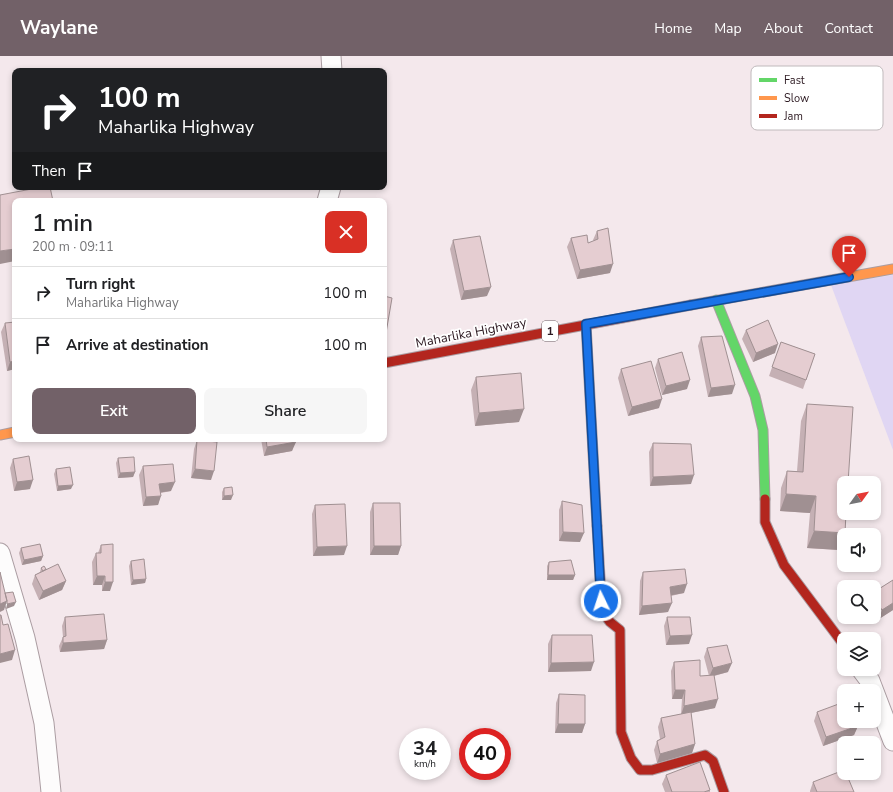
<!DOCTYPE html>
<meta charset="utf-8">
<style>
body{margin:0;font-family:"Nunito Sans",sans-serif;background:#f6f6f6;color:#202124;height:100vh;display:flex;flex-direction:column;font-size:15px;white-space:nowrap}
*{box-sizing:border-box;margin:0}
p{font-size:13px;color:#757577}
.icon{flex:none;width:22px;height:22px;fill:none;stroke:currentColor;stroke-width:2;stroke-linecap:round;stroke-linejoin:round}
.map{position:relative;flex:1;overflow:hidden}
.drawer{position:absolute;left:12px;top:142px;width:375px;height:244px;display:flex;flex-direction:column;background:#fff;border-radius:8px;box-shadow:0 2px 6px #0003}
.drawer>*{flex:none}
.guide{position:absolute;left:12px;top:12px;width:375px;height:122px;border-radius:8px;box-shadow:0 2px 6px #0003;background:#202124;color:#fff;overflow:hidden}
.needle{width:26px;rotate:57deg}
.buttons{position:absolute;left:837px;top:420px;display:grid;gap:8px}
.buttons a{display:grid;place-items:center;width:44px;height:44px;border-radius:8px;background:#fff;box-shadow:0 2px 6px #0003;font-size:20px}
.speed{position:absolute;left:399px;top:672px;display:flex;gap:8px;font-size:20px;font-weight:700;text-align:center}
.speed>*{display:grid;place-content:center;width:52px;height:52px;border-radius:50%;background:#fff;box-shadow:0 2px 6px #0003;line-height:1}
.speed small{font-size:10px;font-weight:400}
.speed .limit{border:6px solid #d22;background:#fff;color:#111}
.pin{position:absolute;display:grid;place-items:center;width:34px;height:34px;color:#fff;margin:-41px -17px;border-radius:50% 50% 50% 0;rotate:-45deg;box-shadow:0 0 4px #0007}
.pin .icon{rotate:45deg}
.me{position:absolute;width:44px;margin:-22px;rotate:356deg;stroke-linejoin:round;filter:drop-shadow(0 0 3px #0008)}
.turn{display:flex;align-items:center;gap:14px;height:84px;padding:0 20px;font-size:18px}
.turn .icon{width:52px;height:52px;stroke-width:2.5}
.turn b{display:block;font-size:28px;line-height:34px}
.then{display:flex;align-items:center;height:38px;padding:0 20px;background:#0003;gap:8px;font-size:15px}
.round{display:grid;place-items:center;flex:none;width:42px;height:42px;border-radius:8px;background:#f6f6f6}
.headline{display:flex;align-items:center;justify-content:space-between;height:68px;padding:0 20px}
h1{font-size:24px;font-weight:600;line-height:30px}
.cta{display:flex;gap:8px;margin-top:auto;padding:8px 20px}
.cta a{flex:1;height:46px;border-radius:8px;background:#726168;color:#fff;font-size:16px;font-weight:600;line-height:46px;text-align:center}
.cta a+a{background:#f6f6f6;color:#202124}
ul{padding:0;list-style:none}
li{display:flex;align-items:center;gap:12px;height:52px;padding:0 20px;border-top:1px solid #e0e0e0}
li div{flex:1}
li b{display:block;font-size:15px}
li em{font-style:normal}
header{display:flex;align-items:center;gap:24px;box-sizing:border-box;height:56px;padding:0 20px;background:#726168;color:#fff}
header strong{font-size:19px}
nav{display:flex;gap:22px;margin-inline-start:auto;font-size:14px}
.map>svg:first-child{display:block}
</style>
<header>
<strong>Waylane</strong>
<nav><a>Home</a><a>Map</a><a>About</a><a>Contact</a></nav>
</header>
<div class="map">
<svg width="893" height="736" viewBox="0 0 893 736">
<rect width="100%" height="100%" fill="#f4e8ec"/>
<path fill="#e0d6f3" d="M893,219v175l-62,-165z"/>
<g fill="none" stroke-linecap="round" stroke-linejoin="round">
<defs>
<path id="street" d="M331,0l1,15
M327,145l4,-14
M0,497l25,85 19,85 7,69
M861,613l9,12 23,60"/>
<path id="fast" d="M716,244l39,96 8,34 2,69"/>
<path id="slow" d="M691,249l202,-36
M586,268l11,202
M0,379l15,-3"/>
<path id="jam" d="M384,307l307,-58
M765,443v23l19,43 60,80
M597,470l5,85 8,11 10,8 1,102 10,26 9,12h12l53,-15 8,6 11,31"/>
</defs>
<use href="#street" stroke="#ab9da2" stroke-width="21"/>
<use href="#fast" stroke="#ab9da2" stroke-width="11"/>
<use href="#slow" stroke="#ab9da2" stroke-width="11"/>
<use href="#jam" stroke="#ab9da2" stroke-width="11"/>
<use href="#street" stroke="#fdfcfc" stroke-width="19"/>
<use href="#fast" stroke="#63d668" stroke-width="9"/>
<use href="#slow" stroke="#ff974d" stroke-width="9"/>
<use href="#jam" stroke="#b3261e" stroke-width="9"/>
</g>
<path fill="#c5b0b4" d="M597,175l13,42 -33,6 -10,-32 4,-9 17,5 6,-2 -1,-1z
M453,184l34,56 -26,4 -11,-51z
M384,240l2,37 -2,5z
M5,267l10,46 -8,2 -6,-39z
M746,274l29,23 -22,9 -11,-23z
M701,281l31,57 -24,3 -10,-51z
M781,286l34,12 -12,35 -34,-13z
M658,303l29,30 -25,6 -7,-27z
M621,313l38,39 -31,8 -10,-38z
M476,321l43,45 -44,4 -4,-36z
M807,348l38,129 -6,17 -32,-2 3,-35 -30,-2 1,-23 6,-17h10l4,-50z
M261,383h34l-3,12 -28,5z
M197,384l14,40 -20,-2 3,-29z
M653,387l38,41 -41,2 -1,-34z
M118,402l17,14 -2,5 -15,1 -2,-15z
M13,403l17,30 -16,2 -4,-23z
M143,410l28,25 -10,2 -3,12 -15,1 -4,-31z
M56,413l15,20 -14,2 -3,-17z
M224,432l7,12h-9v-8z
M562,445l18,41 -21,-1v-31z
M373,447l28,43 -3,9h-28v-43z
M315,449l29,50 -31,1 -1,-42z
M101,489l9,46h-8v-6h-9l-1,-23 4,-9h2z
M21,492l22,8 -2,5 -19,4 -3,-12z
M131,505l15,18 -1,4 -14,2 -2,-19z
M549,506l26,13 -2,5h-26v-14z
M41,512l5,1 20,12 -4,9 -23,10 -7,-16 3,-9 5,-3z
M643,516l41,21 -13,3 -3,16 -29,3 1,-34z
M893,524v30l-14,9 -5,-7v-20z
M65,561l42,23 -3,9 -44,3 -1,-6 4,-9 -1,-11z
M667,561l22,27 -23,1 -2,-19z
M552,579l39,36 -43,1v-28z
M707,592l21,24 -14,4 1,32 -24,5 4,31 -3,9 -35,10 -3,-13 3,-9 3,-2 -2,-12 3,-9 20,-4 1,-15h-10l-1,-28 3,-9 26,14h9l-5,-19z
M559,638l26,30 -3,9h-27l1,-30z
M817,656l41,14 -4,9 -31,11 -9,-25z
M666,719l44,15v2h-45l-3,-8z
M813,726l41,10h-44v-1z"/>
<path fill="#a09092" d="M15,193v12l-15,3v-13z
M613,208l-3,9 -33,6 3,-9z
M491,231l-4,9 -26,4 3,-9z
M778,288l-3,9 -22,9 3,-9z
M15,305v8l-8,2 3,-9z
M690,324l-3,9 -25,6 4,-9z
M735,329l-3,9 -24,3 3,-9z
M662,343l-3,9 -31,8 4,-9z
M524,353l-5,13 -44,4 4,-13z
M221,383h16l-16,1z
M296,386l-4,9 -28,5 3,-9z
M195,413l19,2 -3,9 -20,-2z
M135,416l-2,5 -15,1 2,-5z
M694,419l-3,9 -41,2 3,-9z
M33,424l-3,9 -16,2 3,-9z
M175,426l-4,9 -15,2 3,-9z
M73,429l-2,4 -14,2 1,-5z
M786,438l30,2 -6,17 -30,-2z
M233,439l-2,5h-9l2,-4z
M161,440l-3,9 -15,1 3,-9z
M814,475l31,2 -6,17 -32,-2z
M563,476l21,1 -4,9 -21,-1z
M347,490l-3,9 -31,1 4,-9z
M374,490h27l-3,9h-28z
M43,500l-2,5 -19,4 2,-5z
M548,519h27l-2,5h-26z
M97,520h8l-3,9h-9z
M146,523l-1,4 -14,2 2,-5z
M66,525l-4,9 -23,10 4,-9z
M105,526h8l-3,9h-8z
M687,528l-3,9 -17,3 3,-9z
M7,545l-3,9 -4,2v-8z
M16,546l-2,4 -8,3 1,-5z
M672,547l-4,9 -29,3 3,-9z
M893,547v7l-14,9 3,-9z
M692,579l-3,9 -23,1 4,-9z
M107,584l-3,9 -44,3 3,-9z
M15,594l-3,10 -12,3v-9z
M594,606l-3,9 -43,1 3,-9z
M732,607l-4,9 -19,5 4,-9z
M675,634h10l-3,9h-10z
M718,643l-3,9 -34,7 3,-9z
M558,668h27l-3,9h-27z
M858,670l-4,9 -31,11 3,-9z
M695,688l-3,9 -35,10 3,-9z"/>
<path fill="#e5cdd1" stroke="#a09092" d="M42,131h8l3,14h-38v48l-15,2v-56z
M608,172l5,36 -33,6 -9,-32 16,-3 1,8 10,-4 -1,-8z
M480,180l11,51 -27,4 -11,-51z
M384,240l8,2 -6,35 -2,-1z
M768,264l10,24 -22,9 -10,-23z
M15,266v39l-5,1 -5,-39z
M722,280l13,49 -24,3 -10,-51z
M781,286l34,12 -9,26 -34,-13z
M682,296l8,28 -24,6 -8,-27z
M651,305l11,38 -30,8 -11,-38z
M521,317l3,36 -45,4 -3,-36z
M807,348l46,3 -5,76h-4v30h2l-1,20 -31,-2 2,-35 -30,-2 1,-23 16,1z
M266,383h29l1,3 -29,5z
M197,384l20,2 -3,29 -19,-2z
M653,387l38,1 3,31 -41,2z
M29,400l4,24 -16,2 -4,-23z
M134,401l1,15 -15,1 -2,-15z
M173,408l2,18 -16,2 2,12 -15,1 -3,-31z
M70,411l3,18 -15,1 -2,-17z
M232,431l1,8 -9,1v-8z
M562,445l20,4 2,28 -21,-1z
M373,447h27l1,43h-27z
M345,448l2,42 -30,1 -2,-42z
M40,488l3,12 -19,4 -3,-12z
M113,488v38h-8v-6h-8l-1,-23h5v-8z
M144,503l2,20 -13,1 -2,-19z
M571,504l4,15h-27l1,-13z
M58,508l8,17 -23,10 -8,-16z
M44,510l2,3 -3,2 -2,-3z
M685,513l2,15 -17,3 2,16 -30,3 1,-34z
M0,516l7,29 -7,3z
M893,524v23l-11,7 -8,-12v-6z
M13,536l3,10 -9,2v-3l-2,-8z
M104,558l3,26 -44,3v-6l3,-1 -1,-19z
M0,559h1l2,10 5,-1 7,26 -15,4z
M667,561h23l2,18 -22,1z
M552,579h40l2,27 -43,1z
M727,589l5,18 -19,5 -6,-20z
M700,604v16l14,-1 4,24 -34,7 1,-16h-10l-1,-28z
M559,638l26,1v29h-27z
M844,646v19h12l2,5 -32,11 -9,-25z
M691,656l4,32 -35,10 -3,-13 8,-4 -4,-19z
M700,706l10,28 -6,2h-32l-6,-17z
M844,714v3h2l8,19h-37l-4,-10z"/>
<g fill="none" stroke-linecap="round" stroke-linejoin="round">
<defs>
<path id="route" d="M601,545l-15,-277 263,-47"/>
</defs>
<use href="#route" stroke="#114b97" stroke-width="10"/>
<use href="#route" stroke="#1a73e8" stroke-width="7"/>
</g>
<g text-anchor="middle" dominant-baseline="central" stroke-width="3.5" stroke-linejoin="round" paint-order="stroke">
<rect fill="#fff" stroke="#6b5e64" stroke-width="1" x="542" y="265" width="16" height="20" rx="3"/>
<g font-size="12" font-weight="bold" fill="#2c1921">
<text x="550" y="275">1</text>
</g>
<g font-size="13" fill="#2c1921" stroke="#fff">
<text transform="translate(471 277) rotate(-11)">Maharlika Highway</text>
</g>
</g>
<rect x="751" y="10" width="132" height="64" rx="6" fill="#fff" stroke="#c0babc" stroke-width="1"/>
<rect x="759" y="22" width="18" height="4" fill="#63d668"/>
<rect x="759" y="40" width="18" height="4" fill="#ff974d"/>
<rect x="759" y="58" width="18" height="4" fill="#b3261e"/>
<g font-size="11" fill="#2c1921">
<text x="784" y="28">Fast</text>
<text x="784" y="46">Slow</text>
<text x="784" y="64">Jam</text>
</g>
</svg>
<div class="buttons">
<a><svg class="needle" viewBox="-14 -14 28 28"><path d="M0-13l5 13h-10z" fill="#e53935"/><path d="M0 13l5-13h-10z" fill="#757577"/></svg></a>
<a><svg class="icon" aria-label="sound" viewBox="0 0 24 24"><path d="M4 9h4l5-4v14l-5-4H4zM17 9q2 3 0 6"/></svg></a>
<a><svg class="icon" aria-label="search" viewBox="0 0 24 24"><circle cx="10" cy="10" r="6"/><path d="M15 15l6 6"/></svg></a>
<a><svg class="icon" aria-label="layers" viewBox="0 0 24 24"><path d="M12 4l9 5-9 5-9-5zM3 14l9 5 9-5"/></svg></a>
<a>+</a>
<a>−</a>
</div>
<div class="speed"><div>34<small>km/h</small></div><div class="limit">40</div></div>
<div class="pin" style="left:849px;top:221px;background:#d93025"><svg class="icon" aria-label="arrive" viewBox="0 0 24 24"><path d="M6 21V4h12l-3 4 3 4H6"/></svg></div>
<svg class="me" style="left:601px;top:545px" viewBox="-20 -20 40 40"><circle r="17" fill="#1a73e8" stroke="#fff" stroke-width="3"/><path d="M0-11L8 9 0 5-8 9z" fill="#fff"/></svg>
<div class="guide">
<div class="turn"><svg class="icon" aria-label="right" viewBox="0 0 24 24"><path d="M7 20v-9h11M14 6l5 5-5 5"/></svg><div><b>100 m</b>Maharlika Highway</div></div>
<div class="then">Then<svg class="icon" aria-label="arrive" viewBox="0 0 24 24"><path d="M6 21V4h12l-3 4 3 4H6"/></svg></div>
</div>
<section class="drawer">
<div class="headline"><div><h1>1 min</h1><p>200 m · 09:11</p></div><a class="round" style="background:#d93025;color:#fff"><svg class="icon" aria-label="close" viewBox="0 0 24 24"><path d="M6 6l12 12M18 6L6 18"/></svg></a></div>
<ul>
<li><svg class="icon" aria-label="right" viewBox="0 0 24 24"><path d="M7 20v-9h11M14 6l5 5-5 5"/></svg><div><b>Turn right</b><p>Maharlika Highway</p></div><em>100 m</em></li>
<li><svg class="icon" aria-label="arrive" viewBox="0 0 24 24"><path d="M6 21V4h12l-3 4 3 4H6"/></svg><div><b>Arrive at destination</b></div><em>100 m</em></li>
</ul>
<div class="cta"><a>Exit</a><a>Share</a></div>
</section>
</div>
